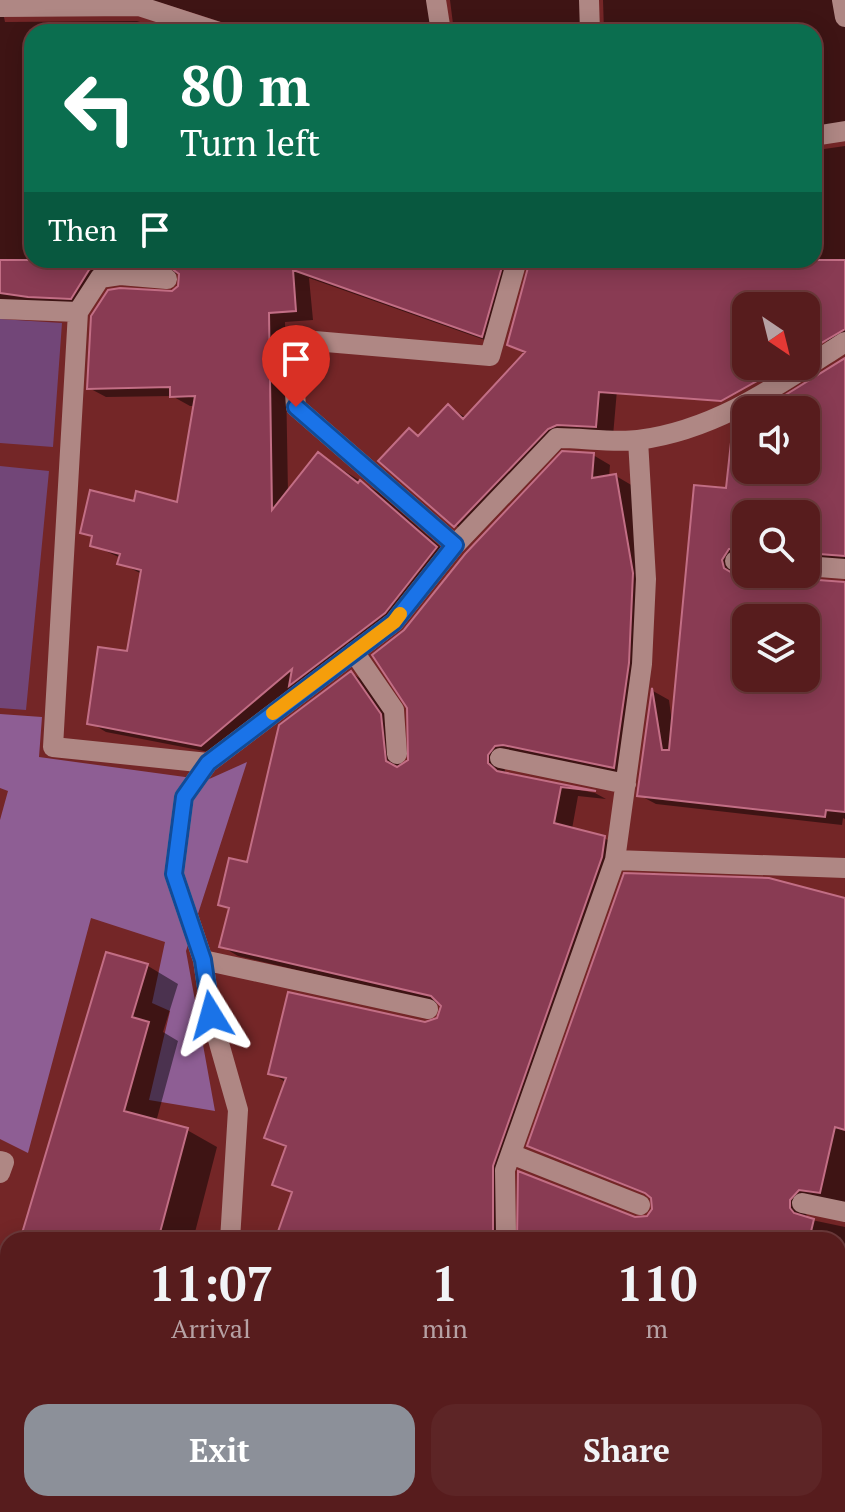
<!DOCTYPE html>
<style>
body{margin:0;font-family:"PT Serif",serif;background:#5d2526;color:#f1f3f6;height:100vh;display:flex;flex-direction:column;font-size:30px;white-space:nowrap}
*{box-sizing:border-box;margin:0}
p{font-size:26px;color:#b6a1a4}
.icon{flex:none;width:44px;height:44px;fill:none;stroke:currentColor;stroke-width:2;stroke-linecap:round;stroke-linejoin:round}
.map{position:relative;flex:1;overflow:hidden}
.sheet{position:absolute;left:0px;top:1232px;width:846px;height:280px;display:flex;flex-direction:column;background:#571c1d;border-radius:24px 24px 0 0;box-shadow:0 4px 20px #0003,0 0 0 2px #6d3a3b}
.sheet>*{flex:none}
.guide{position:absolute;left:24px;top:24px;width:798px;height:244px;border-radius:24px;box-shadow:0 4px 20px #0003,0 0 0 2px #6d3a3b;background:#0b6e4f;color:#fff;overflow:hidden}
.needle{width:52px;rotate:145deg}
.tools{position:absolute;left:732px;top:292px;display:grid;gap:16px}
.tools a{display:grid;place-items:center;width:88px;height:88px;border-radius:16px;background:#571c1d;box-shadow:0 4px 20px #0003,0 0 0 2px #6d3a3b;font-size:40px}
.pin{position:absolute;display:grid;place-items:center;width:68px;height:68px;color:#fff;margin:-82px -34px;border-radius:50% 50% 50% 0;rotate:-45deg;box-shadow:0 0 8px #0007}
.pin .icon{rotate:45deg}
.me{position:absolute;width:88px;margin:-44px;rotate:352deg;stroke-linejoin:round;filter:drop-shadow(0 0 6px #0008)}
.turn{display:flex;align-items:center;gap:28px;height:168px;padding:0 24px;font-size:36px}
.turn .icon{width:104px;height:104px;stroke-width:2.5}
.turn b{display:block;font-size:56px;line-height:68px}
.then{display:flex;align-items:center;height:76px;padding:0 24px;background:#0003;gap:16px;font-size:30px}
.eta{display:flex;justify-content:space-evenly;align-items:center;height:136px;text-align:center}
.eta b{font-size:48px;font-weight:800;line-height:56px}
.action{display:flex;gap:16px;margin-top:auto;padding:16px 24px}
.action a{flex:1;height:92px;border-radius:24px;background:#8c9099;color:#fff;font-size:32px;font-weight:800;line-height:92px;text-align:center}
.action a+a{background:#5d2526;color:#f1f3f6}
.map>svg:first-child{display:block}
</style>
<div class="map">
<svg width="845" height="1512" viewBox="0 0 845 1512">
<rect width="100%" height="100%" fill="#742627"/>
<path fill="#724678" d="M0,319l62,4 -9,124 -53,-4z
M0,466l49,5 -23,239 -26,-2z"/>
<path fill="#8e5e94" d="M0,714l42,3 -3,40 168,23 40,-18 -61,189 29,160 -66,-11 21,-89 -18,-8 13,-61 -74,-24 -63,235 -28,-14v-319l8,-29 -8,-3z"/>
<path fill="#0007" fill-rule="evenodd" d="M0,0h445l-1,32h-211l-2,-7 -73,-23 -154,15 1,5 132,-1 34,11h-139v228h496l-6,5 -23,80 -190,-67 4,42 -28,2 3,171 31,-38 59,37 75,66 -51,64 -183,132 -113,-22 -17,-10 40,-68 13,-80 -22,-11 1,-5 -29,-13 1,-7 -11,-6 53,-28 44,1 17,-99h-6l-18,-10 -66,1 -17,-9 91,-101v-13l-40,-3 -24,3 -27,33 -42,-1 -47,-7z
M450,0h148l-4,32h-140z
M603,0h242v130l-23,6 -5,14 28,-4v193l-39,5v-38h-60v44l-129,40 -4,46 -37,-2 -104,101 -17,-10 -45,-95 10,6 28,-29 19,11 58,-64 -16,-10 22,-84h283v-228h-210z
M845,404v160l-33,5 -2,8 1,4 34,3v235l-2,-1 -1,7 -186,-21 -17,-9 14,-104 16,9 3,22 74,-303v51h60v-60h-43zM746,514h60v60l-65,1 -3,-4 8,-12zM746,618h60v60h-60z
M593,455l17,10 -1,12 7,-1 17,10 16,98 -18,193 -127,-10 2,8 89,18 11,6 -28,-3 -6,33 32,9 18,10 -113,328 1,64h-233l17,-46 -20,-10 13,-36 -21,-11 21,-54 -16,-10 168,-53 4,-15 -205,-49 -17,-10 10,-35 -11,-7 29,-39 102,-192 17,10 30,43 4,41 4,-1 6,-13 -7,-121z
M845,900v304l-39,8 1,7 38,8 -1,285h-95l-12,-7 -3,7h-77l3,-8h178v-264h-319l131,-24 5,-12 -5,-8 -103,-41 -17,-9z
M107,955l41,11 30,18 -15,48 15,9 -22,81 31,8 30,17 -24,93h-171z
M8,1289v114l-8,-4v-84z
M0,1484l8,1v19h149l7,4 -2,4h-162z
M167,1504h11l37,8h-48z
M328,1504h225l-4,8h-208z"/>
<path fill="#893b53" stroke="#c26e85" stroke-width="2" fill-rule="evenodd" d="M0,260h504l-22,77 -189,-67 3,41 -27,2 3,197 46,-58 40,31 2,-3 77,67 -52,66 -96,73 3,-17 -91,77 -114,-22 11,-77 29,4 14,-81 -24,-6 3,-10 -30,-8 2,-10 -12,-3 10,-43 44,11 2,-10 41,11 18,-106 -25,1v-10l-83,2 4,-73 17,-26 12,-2 52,3 6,-5 1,-12 -11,-8 -47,-4 -23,3 -9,5 -18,29 -43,-2 -28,-4z
M530,260h315v69l-39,23v-46h-60v60h38l-63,35 -122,-9 -3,35 -39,-2 -9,4 -94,98 -76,-66 31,-33 9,8 30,-32 15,15 62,-67 -18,-7z
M845,358v198l-39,-3v-39h-60v34l-17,1 -7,11 2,8 10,6h62l9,5 40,3v230l-19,-2 -1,7 -188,-21 15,-108 10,62h7l25,-265 32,3 7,-64 13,-6v52h60v-60h-45zM746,618h60v60h-60z
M562,451l32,2 -2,25 24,-4 17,99 -4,90 -15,105 -111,-23 -8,1 -7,9v8l9,8 99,20 -35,-4 -7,36 51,13 -3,21 -109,309v64l-3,10h-215l17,-48 -20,-7 14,-39 -22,-8 22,-60 -18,-4 20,-82 137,30 12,-4 4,-12 -10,-10 -212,-49 10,-39 -11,-3 11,-47 18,4 32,-137 72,-54 30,43 5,47 11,6 11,-7 -1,-52 -35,-53 32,-25 61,-76z
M624,873l145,5 76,20v232l-10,-3 -15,66 -21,-3 -9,10v8l4,5 20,6 -5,21h-292l1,-69 117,46 12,-1 5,-7 -1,-11 -6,-5 -118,-47z
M106,952l42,12 -16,53 17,5 -25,89 64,17 -30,112h-138z"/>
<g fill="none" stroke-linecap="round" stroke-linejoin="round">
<path stroke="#af8784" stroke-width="20" d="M436,0l5,32
M589,0l1,32
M842,0l3,17
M0,7l139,-1 80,26
M814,136l31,-5
M0,309l78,3 22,-34 20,-3 47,4
M78,312l-25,435 155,16
M455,545l-159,-138 -5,-68 199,17 27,-96
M735,561h11
M806,566l39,3
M354,652l40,58 3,44
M500,758l126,26
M615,860l230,8
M203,960l225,49
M511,1154l129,51
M0,1161l4,1 -4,11
M802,1203l43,9
M230,1240l8,-130 -27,-95 -8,-55 -29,-86 10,-77 24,-34 186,-141 61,-77 102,-107c27,0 56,5 81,2 79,-10 142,-56 207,-98
M503,1240l3,-7 -1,-63 110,-310 27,-196 4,-85 -8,-139
M0,1462h8
M838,1500l7,3
M301,1504l15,8
M153,1512v-8"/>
</g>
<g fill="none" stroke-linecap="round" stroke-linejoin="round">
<defs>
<path id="route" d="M211,1015l-8,-55 -29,-86 10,-77 24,-34 186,-141 61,-77 -159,-138"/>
</defs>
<use href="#route" stroke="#114b97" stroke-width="20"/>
<use href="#route" stroke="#1a73e8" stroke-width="14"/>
<path stroke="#f59e0b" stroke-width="14" d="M273,713l121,-91 6,-8"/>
</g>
</svg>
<div class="tools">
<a><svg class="needle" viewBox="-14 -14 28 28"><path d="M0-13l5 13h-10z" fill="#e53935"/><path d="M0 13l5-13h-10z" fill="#b6a1a4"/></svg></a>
<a><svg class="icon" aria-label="sound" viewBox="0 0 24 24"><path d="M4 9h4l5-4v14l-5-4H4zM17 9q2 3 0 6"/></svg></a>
<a><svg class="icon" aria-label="search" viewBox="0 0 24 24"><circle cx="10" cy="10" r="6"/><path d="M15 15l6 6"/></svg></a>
<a><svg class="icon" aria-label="layers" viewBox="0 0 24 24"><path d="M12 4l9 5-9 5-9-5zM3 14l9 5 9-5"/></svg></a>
</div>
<div class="pin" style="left:296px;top:407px;background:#d93025"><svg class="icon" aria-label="arrive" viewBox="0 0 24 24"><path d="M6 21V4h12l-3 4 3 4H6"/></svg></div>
<svg class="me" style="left:211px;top:1015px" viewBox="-20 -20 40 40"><path d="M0-17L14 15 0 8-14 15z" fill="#1a73e8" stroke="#fff" stroke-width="4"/></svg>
<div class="guide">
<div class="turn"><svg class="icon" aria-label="left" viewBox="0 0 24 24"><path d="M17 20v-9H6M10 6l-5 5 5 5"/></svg><div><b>80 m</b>Turn left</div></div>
<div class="then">Then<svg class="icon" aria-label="arrive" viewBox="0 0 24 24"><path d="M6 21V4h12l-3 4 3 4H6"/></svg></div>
</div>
<section class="sheet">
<div class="eta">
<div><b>11:07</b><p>Arrival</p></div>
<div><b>1</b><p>min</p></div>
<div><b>110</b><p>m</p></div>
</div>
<div class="action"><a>Exit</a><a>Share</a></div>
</section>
</div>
